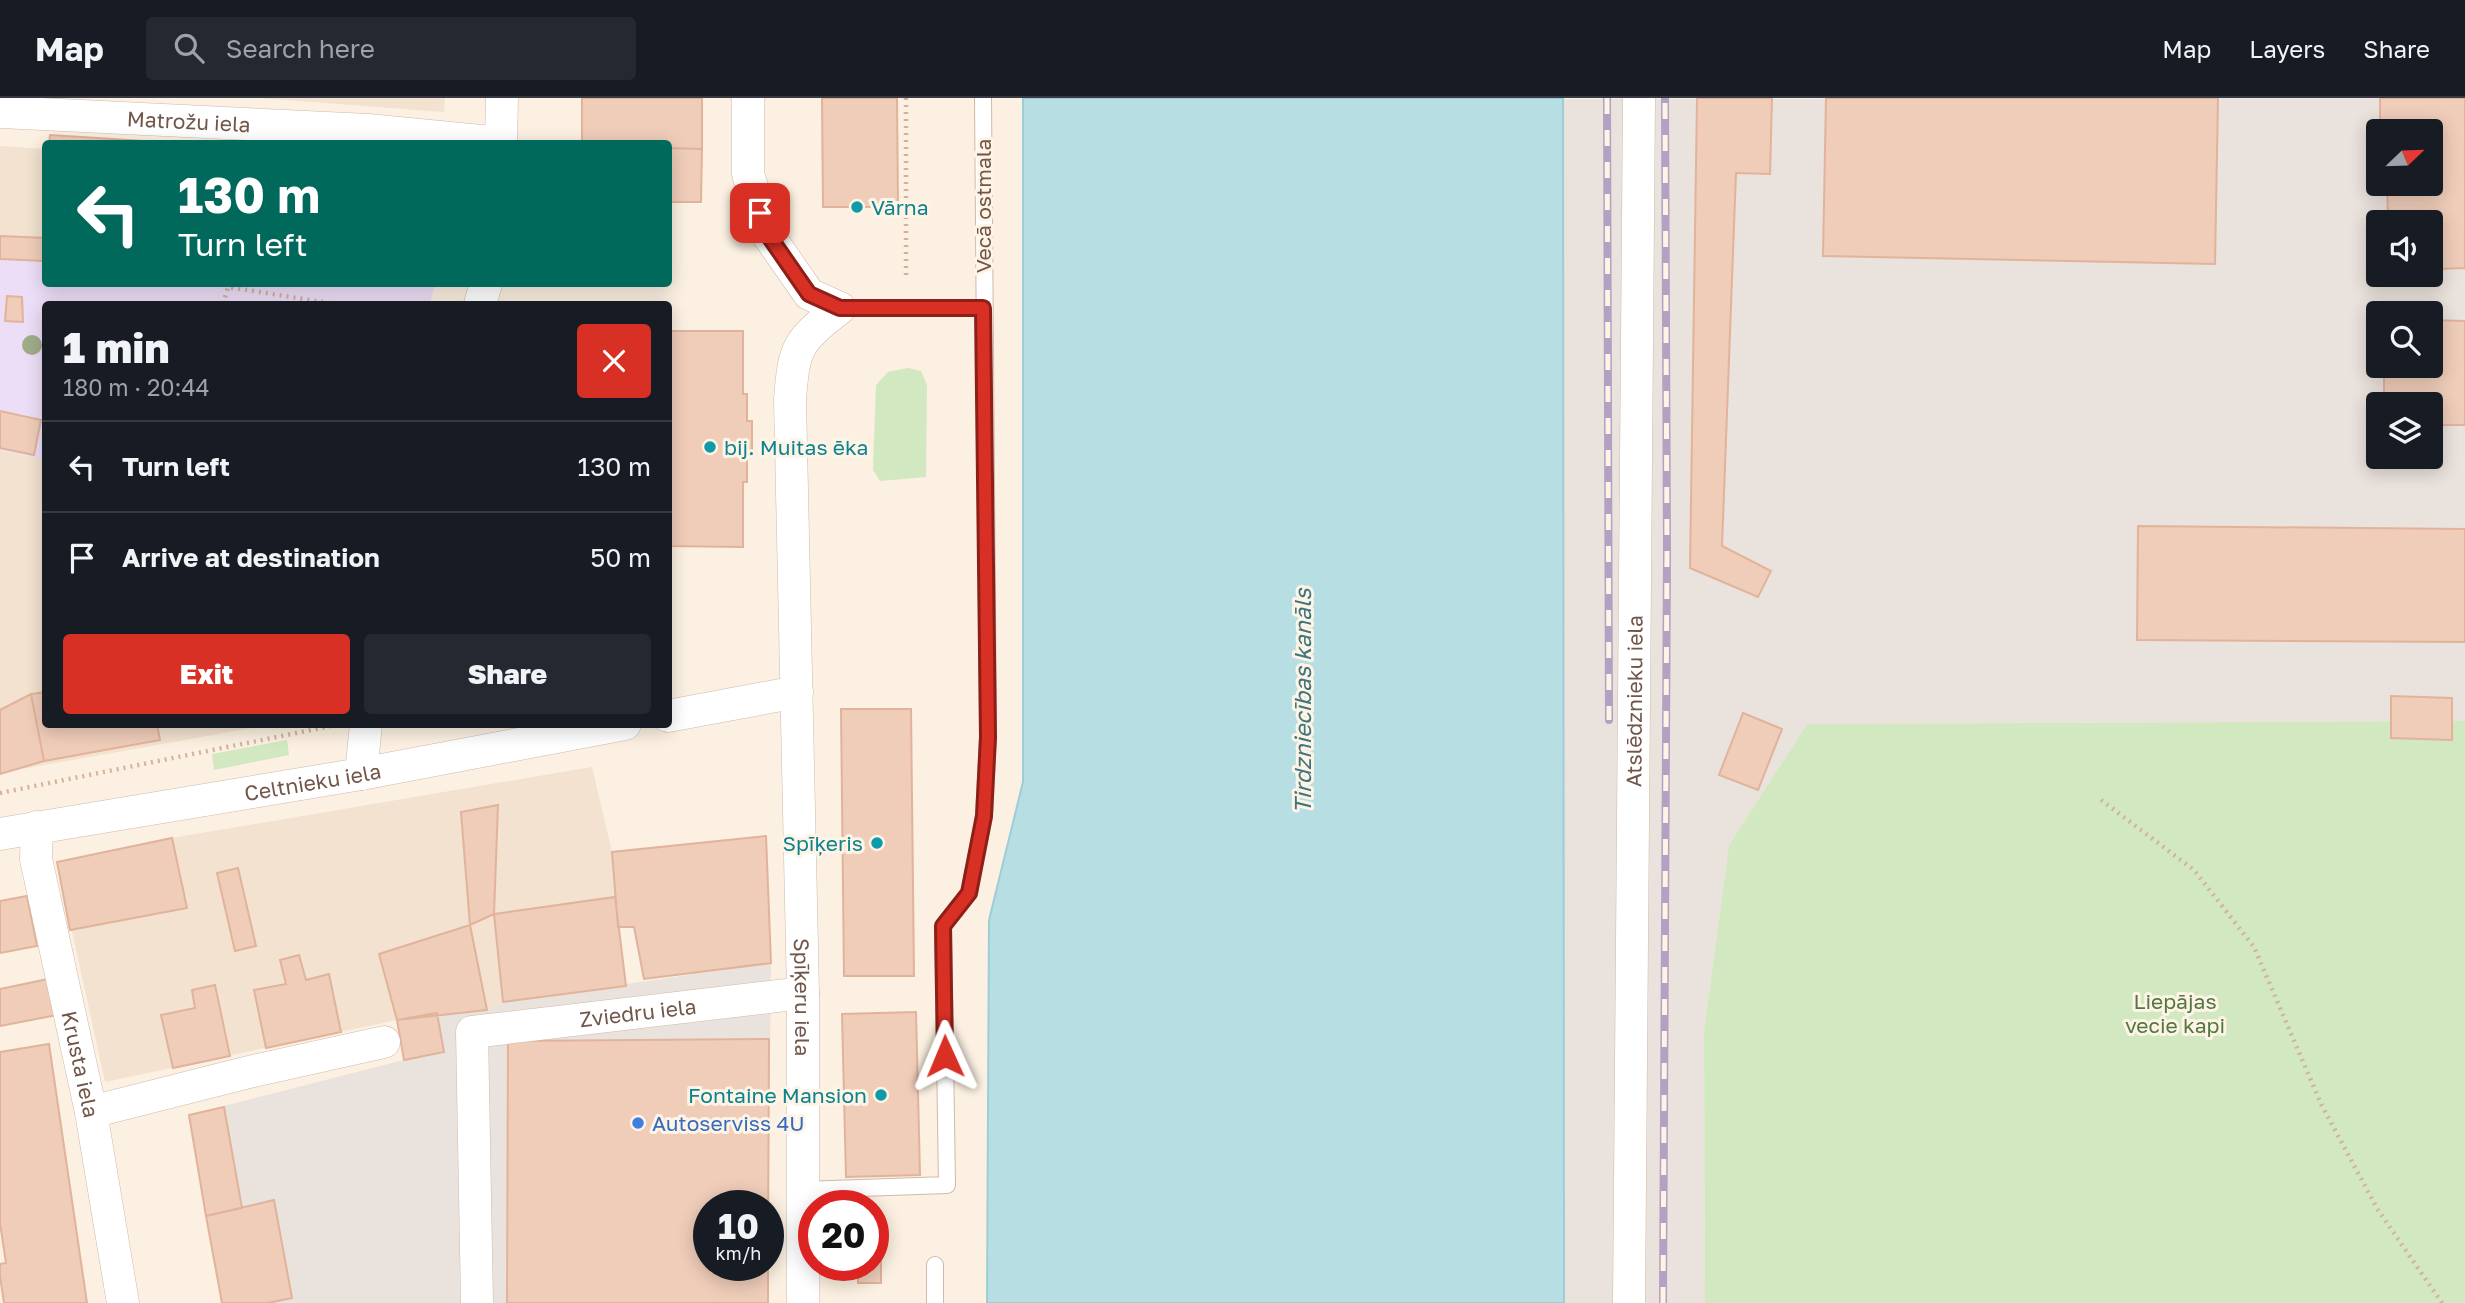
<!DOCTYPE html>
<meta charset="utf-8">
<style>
body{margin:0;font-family:"Golos Text",sans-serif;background:#242831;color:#f1f3f6;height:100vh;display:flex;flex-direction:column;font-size:26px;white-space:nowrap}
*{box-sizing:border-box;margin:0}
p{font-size:23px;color:#9ea1a6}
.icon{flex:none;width:38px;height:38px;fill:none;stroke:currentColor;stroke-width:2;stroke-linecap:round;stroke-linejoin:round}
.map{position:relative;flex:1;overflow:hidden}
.side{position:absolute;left:42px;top:203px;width:630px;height:427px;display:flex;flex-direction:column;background:#171b24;border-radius:7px;box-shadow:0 4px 18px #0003}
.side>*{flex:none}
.top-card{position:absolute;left:42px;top:42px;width:630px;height:147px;border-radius:7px;box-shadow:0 4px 18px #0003;background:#00695c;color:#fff;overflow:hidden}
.needle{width:46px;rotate:67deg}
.fabs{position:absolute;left:2366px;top:21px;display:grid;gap:14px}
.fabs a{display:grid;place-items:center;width:77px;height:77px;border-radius:7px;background:#171b24;box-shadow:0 4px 18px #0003;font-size:35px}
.speed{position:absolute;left:693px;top:1092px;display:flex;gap:14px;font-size:35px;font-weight:700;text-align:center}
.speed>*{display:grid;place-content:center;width:91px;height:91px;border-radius:50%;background:#171b24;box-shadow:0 4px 18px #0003;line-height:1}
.speed small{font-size:18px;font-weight:400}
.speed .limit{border:10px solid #d22;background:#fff;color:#111}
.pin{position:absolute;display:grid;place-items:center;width:60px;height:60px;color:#fff;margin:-30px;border-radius:14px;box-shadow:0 4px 10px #0006}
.me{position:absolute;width:77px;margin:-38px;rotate:359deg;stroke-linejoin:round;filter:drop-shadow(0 0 5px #0008)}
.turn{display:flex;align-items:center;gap:24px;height:147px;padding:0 21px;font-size:32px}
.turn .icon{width:91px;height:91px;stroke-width:2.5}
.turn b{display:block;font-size:49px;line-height:60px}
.round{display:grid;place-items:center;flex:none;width:74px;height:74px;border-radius:7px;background:#242831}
.headline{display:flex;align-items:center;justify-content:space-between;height:119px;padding:0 21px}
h1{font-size:42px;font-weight:800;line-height:52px}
.button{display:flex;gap:14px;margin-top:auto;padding:14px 21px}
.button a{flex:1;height:80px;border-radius:7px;background:#d93025;color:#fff;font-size:28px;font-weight:800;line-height:80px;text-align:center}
.button a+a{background:#242831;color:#f1f3f6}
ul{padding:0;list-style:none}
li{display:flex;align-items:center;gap:21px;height:91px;padding:0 21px;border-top:2px solid #363941}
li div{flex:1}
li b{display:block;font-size:26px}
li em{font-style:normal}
header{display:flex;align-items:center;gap:42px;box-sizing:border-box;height:98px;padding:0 35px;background:#171b24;border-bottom:2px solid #363941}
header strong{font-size:33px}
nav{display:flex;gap:38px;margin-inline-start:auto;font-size:24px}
.search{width:490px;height:63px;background:#242831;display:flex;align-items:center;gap:18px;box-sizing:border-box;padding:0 24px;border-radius:7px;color:#9ea1a6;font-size:26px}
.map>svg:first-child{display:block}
</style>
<header>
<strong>Map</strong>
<div class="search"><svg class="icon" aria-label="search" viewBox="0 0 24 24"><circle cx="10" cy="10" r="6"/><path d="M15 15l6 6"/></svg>Search here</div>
<nav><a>Map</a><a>Layers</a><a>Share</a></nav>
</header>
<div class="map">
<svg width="2465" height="1205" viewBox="0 0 2465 1205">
<rect width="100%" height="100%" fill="#fbf0e1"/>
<path fill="#f2e2cf" d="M259,0h186l-1,14z
M0,48l45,3v112l-45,-3z
M0,352l45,10 1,264 222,1 -268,48z
M592,669l20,85 14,134 -122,16 -17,8 -90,10 -292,62 -48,-220 115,-24z"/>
<path fill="#eae2dc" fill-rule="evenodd" d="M2465,0v623l-658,3 -78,121 -25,187 1,271h-141l-3,-1204zM2378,33h53v53h-53zM2378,124h53v53h-53zM2378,215h53v53h-53zM2378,306h53v53h-53z
M771,865l-3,279v-36h-59v59h59v38h-546l-33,-188 215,-55 40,-7 -7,-40 50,-3 16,-8z"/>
<path fill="#eddef7" d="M0,160l45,3 1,23h389l-5,20h-384l-1,156 -45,-10z"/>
<path fill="#d1e8c0" d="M908,270l13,3 6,14 -1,92 -46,4 -7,-11 3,-85 12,-13z
M2465,623v582h-760l-1,-271 25,-187 78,-121z
M287,642l2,15 -75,15 -2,-16z"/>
<path fill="#b6dee3" stroke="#9dced5" stroke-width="2" d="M1023,0h540l1,1205h-577l2,-383 34,-138z"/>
<path fill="#efcdb9" stroke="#e1b39a" stroke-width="2" d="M582,0h120v51l-34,-1v-4h-86z
M822,0h75l1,109h-75z
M1697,0h75l-2,76 -34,-1 -14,373 49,25 -13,26 -68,-29z
M1826,0h392l-3,166 -392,-8z
M2380,0h85v170l-26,1v-13h-8v-34h-43l-1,-38h44v-53h-15v-11h-36z
M50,37l125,8v1h-126z
M668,50l34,1 -1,53h-33z
M0,138l45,2 -1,23 -44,-2z
M7,198l15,1 1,25 -18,-1z
M2431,222l34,1v104h-34v-21h-47v-38h47z
M668,233h75v63h4v27h5v34h-5v27h-4v65l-75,-1z
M0,313l41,9 -7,35 -34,-7z
M2138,428l327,3v113l-328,-2z
M46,594v32h111l3,16 -116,21 -13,-67z
M31,596l13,67 -44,13v-64z
M2391,598l61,2v42l-61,-2z
M841,611h70l3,267h-70z
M1743,615l39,16 -24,61 -39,-15z
M498,707l-4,109 -24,11 -9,-113z
M766,738l5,127 -127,16 -10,-52h-16l-6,-75z
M172,740l15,70 -117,22 -13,-68z
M238,770l18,78 -21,5 -18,-78z
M27,798l10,50 -37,7v-52z
M615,799l11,89 -123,16 -9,-88z
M470,827l17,85 -90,10 -18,-66z
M299,857l7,25 23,-6 12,58 -75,16 -12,-58 32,-6 -6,-24z
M48,881l9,36 -57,11v-37z
M215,887l15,71 -57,12 -12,-53 34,-7 -3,-18z
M916,914l4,163 -74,2 -4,-163z
M437,915l7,39 -40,8 -7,-40z
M769,941l-1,203v-36h-59v59h59v38h-261l1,-262z
M49,946l38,259h-83l-4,-27v-12l6,-1 -6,-40v-171z
M224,1009l18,101 -36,8 -17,-101z
M274,1102l18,98 -24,5h-46l-16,-87z
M873,1129h8v56h-23v-18h15z"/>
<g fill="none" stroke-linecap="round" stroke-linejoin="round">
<defs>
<path id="service" d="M840,210h143
M803,1092l144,-5 -4,-259 26,-33 15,-77 4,-79 -5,-639
M935,1205v-38"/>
<g id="minor">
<path id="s1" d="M748,0v76l18,58 43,62 31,14c-43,34 -46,38 -50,92l13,593v310"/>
<path id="s2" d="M0,14l368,18 133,13"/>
<path d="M501,46l1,-46"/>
<path d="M480,206l6,-20"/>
<path d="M668,618l129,-24"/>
<path d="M361,676l5,-50"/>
<path id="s3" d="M37,729l-1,32 55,253 32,191"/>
<path id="s4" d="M0,736l361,-60 264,-50"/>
<path d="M91,1014l158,-40 135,-30"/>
<path id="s5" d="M477,1205l-5,-271 331,-39"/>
<path id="s6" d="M1629,1205l10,-1205"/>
</g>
</defs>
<use href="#service" stroke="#cebaab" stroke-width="18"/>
<use href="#minor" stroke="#cebaab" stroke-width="33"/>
<path stroke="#d4b19d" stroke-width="4.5" stroke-dasharray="2 5" stroke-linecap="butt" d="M906,0v181
M223,206l5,-17 107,17
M0,695l331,-67
M2101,702l93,70 60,77 68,159 56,104 64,93"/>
<use href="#service" stroke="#fff" stroke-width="16"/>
<use href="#minor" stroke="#fff" stroke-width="32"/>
<defs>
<path id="rail" d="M1607,0l2,622
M1663,1205l4,-752 -2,-453"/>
</defs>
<use href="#rail" stroke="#b2a1c3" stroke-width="8"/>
<use href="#rail" stroke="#fef4e6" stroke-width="5" stroke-dasharray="16" stroke-linecap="butt"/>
</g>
<circle fill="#9fad8a" cx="32" cy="247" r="10"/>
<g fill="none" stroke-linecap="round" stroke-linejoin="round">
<defs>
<path id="route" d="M760,115l6,19 43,62 31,14h143l5,429 -4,79 -15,77 -26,33 2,130"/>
</defs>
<use href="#route" stroke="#8d1f18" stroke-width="18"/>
<use href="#route" stroke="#d93025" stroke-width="12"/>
</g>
<g fill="#0f9aa8" stroke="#fef4e6" stroke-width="2.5">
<circle cx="857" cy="109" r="7"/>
<circle cx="710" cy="349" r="7"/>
<circle cx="877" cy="745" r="7"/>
<circle cx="881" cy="997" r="7"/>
</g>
<circle fill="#3f7fe0" stroke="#fef4e6" stroke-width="2.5" cx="638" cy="1025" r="7"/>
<g text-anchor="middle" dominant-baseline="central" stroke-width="6" stroke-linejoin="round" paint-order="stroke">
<g font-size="21" fill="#715649" stroke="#fef4e6">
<text stroke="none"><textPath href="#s2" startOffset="189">Matrožu iela</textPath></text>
<text transform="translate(983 108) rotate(-90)">Vecā ostmala</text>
<text stroke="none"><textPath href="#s6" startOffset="602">Atslēdznieku iela</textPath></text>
<text stroke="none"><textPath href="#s4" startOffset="317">Celtnieku iela</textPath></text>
<text stroke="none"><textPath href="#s1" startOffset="954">Spīķeru iela</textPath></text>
<text stroke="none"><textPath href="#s5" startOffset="438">Zviedru iela</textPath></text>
<text stroke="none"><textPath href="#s3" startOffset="242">Krusta iela</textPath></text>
</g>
<g font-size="21" fill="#0d838f" stroke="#fef4e6" text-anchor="start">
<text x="871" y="109">Vārna</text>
<text x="724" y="349">bij. Muitas ēka</text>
<text x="863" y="745" text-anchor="end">Spīķeris</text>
<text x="867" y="997" text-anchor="end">Fontaine Mansion</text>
</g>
<g font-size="21" fill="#537742" stroke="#fef4e6">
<text x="2175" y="903">Liepājas<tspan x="2175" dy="24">vecie kapi</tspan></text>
</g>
<g font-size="21" fill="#366cbe" stroke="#fef4e6" text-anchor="start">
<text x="652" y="1025">Autoserviss 4U</text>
</g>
<g font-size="23" font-style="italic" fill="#41757d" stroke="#fef4e6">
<text transform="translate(1302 603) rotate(-90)">Tirdzniecības kanāls</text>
</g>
</g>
</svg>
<div class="fabs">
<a><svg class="needle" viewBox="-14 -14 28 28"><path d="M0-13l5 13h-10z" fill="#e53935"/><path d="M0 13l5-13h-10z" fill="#9ea1a6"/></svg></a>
<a><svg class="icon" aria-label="sound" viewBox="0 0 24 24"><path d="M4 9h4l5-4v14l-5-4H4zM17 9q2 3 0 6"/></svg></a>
<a><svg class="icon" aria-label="search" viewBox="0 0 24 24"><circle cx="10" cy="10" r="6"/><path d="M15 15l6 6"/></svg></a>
<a><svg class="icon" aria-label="layers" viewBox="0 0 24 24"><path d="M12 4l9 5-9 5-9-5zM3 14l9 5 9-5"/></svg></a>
</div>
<div class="speed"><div>10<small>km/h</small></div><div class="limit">20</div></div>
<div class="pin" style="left:760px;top:115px;background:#d93025"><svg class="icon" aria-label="arrive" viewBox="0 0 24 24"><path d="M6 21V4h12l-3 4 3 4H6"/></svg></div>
<svg class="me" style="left:945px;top:958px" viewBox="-20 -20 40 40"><path d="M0-17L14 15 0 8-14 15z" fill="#d93025" stroke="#fff" stroke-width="4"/></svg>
<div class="top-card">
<div class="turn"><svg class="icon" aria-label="left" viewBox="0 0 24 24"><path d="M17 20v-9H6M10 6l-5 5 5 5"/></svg><div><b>130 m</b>Turn left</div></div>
</div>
<section class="side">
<div class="headline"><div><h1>1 min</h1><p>180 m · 20:44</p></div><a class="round" style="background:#d93025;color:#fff"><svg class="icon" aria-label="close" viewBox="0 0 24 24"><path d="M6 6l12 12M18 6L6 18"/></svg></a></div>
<ul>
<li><svg class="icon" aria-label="left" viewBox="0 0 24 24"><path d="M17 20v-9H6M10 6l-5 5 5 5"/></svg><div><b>Turn left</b></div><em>130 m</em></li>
<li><svg class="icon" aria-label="arrive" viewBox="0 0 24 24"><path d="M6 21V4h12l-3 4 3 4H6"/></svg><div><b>Arrive at destination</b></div><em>50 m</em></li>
</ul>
<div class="button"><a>Exit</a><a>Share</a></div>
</section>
</div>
